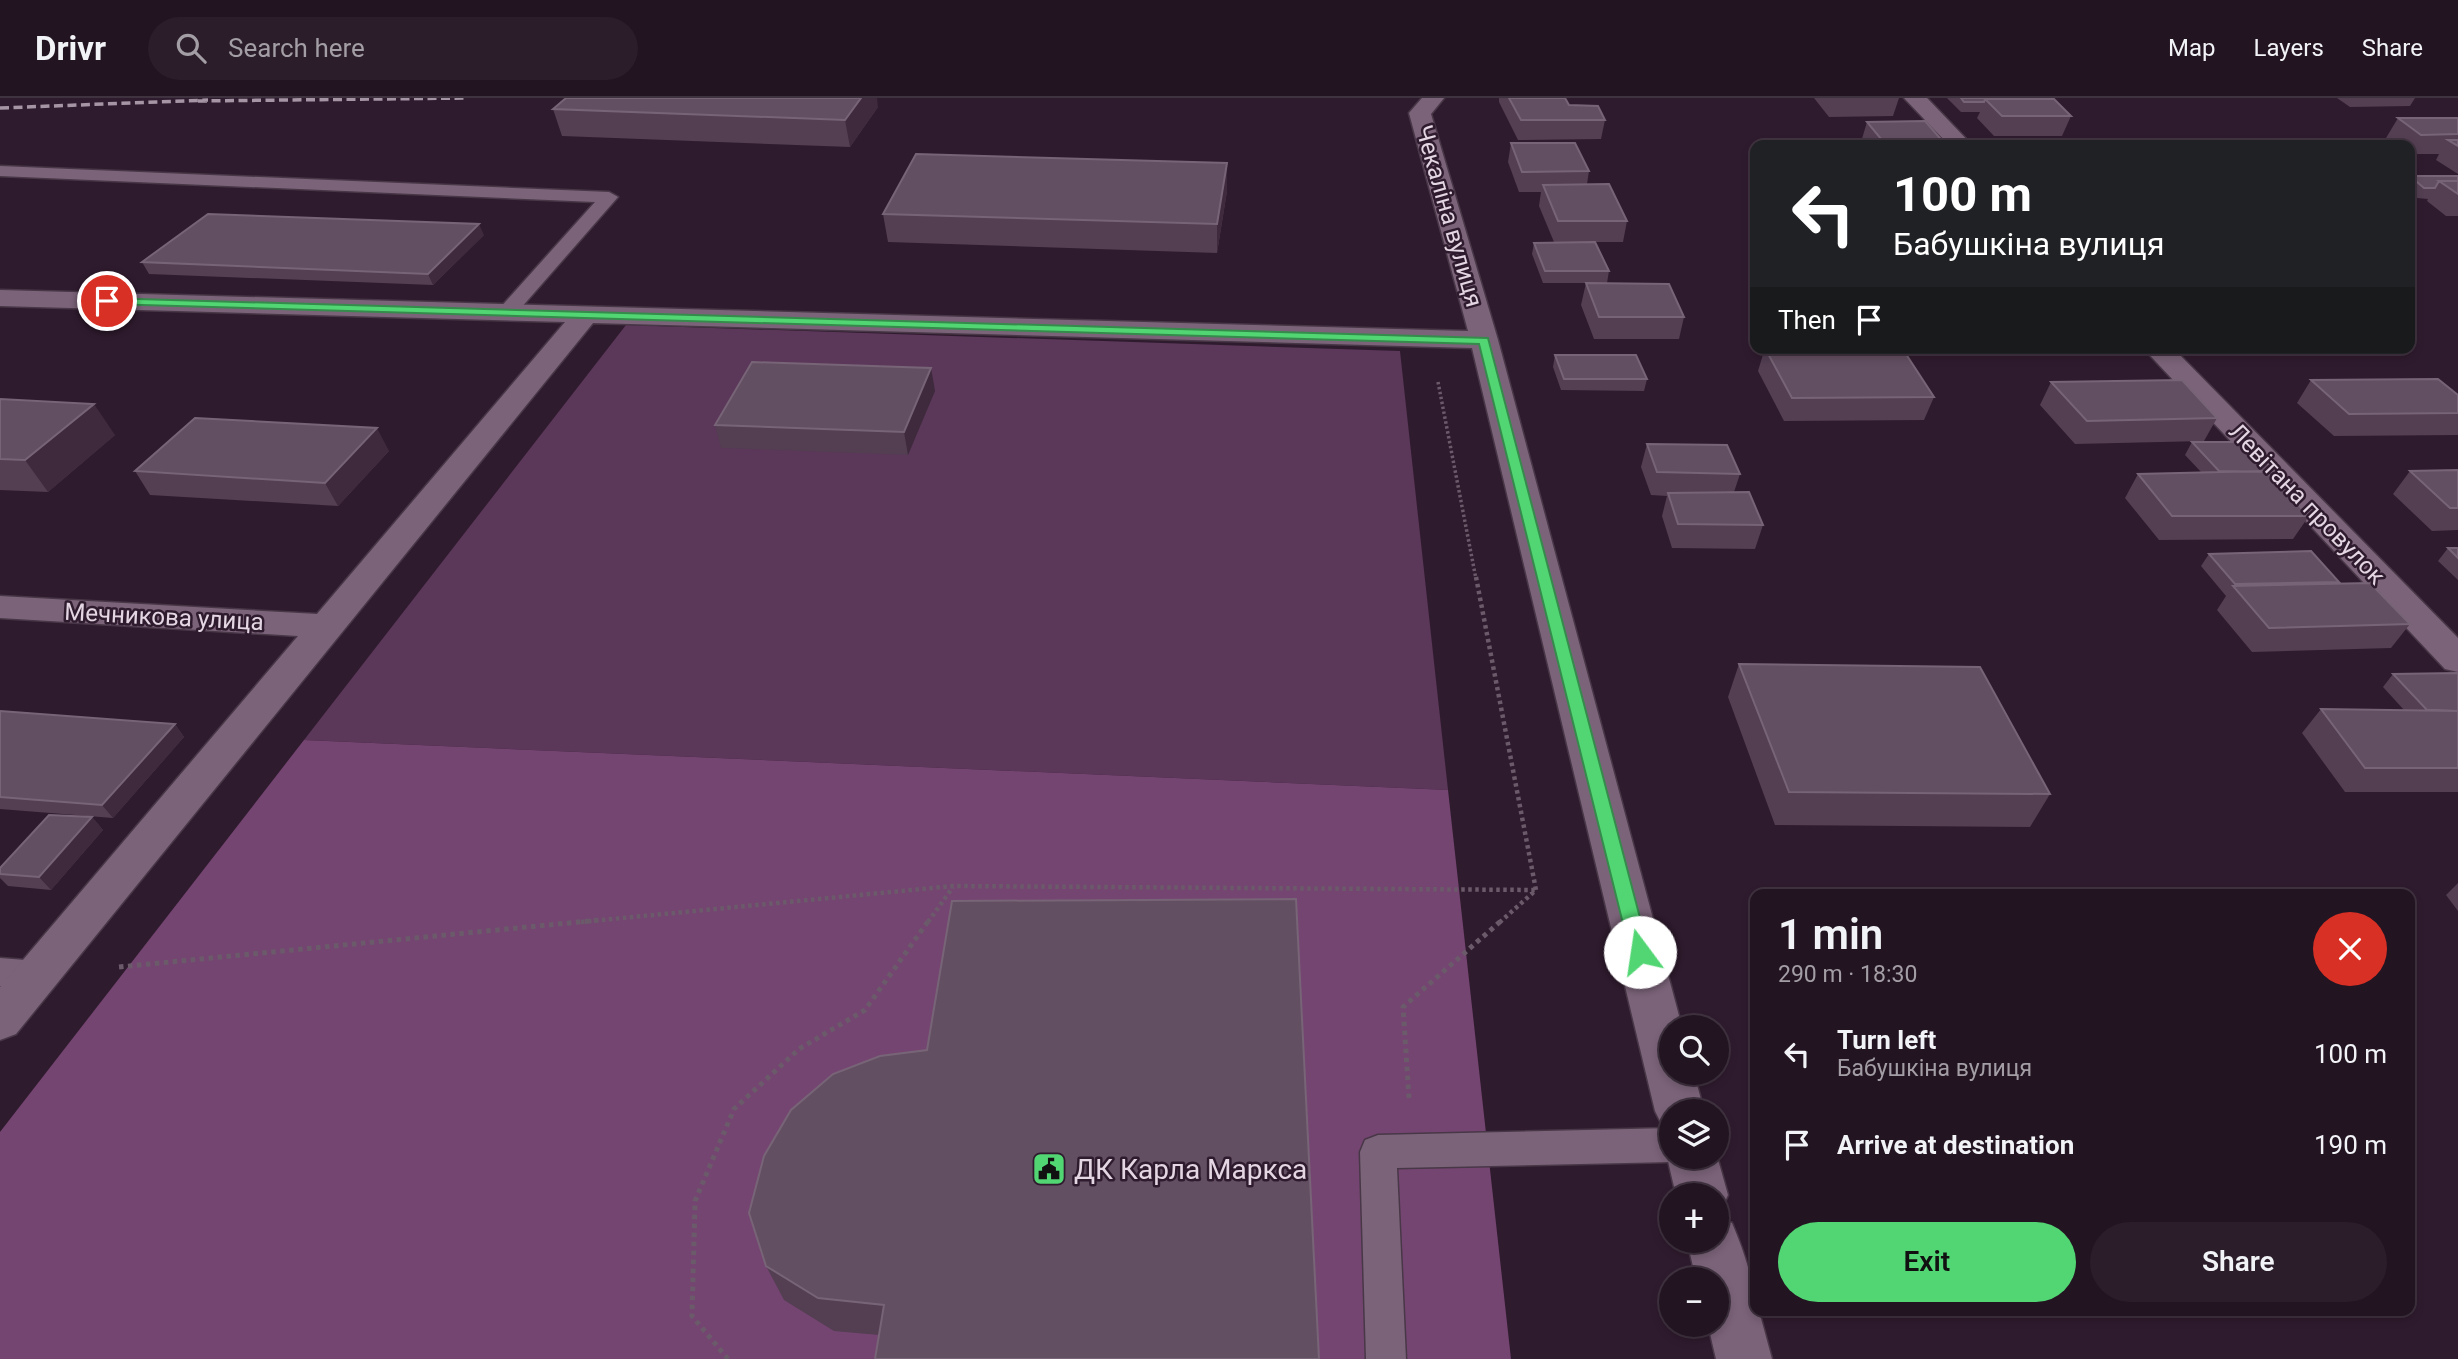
<!DOCTYPE html>
<meta charset="utf-8">
<style>
body{margin:0;font-family:Roboto,sans-serif;background:#2b1d2a;color:#f1f3f6;height:100vh;display:flex;flex-direction:column;font-size:26px;white-space:nowrap}
*{box-sizing:border-box;margin:0}
p{font-size:23px;color:#a39ea5}
.icon{flex:none;width:38px;height:38px;fill:none;stroke:currentColor;stroke-width:2;stroke-linecap:round;stroke-linejoin:round}
.map{position:relative;flex:1;overflow:hidden}
.panel{position:absolute;left:1750px;top:791px;width:665px;height:427px;display:flex;flex-direction:column;background:#231422;border-radius:14px;box-shadow:0 4px 10px #0003,0 0 0 2px #403340}
.panel>*{flex:none}
.hud{position:absolute;left:1750px;top:42px;width:665px;height:214px;border-radius:14px;box-shadow:0 4px 10px #0003,0 0 0 2px #403340;background:#202124;color:#fff;overflow:hidden}
.buttons{position:absolute;left:1659px;top:917px;display:grid;gap:14px}
.buttons a{display:grid;place-items:center;width:70px;height:70px;border-radius:50%;background:#231422;box-shadow:0 4px 10px #0003,0 0 0 2px #403340;font-size:35px}
.pin{position:absolute;display:grid;place-items:center;width:60px;height:60px;color:#fff;margin:-30px;border:4px solid #fff;border-radius:50%;box-shadow:0 2px 7px #0007}
.me{position:absolute;width:77px;margin:-38px;rotate:346deg;stroke-linejoin:round;filter:drop-shadow(0 0 5px #0008)}
.turn{display:flex;align-items:center;gap:24px;height:147px;padding:0 28px;font-size:32px}
.turn .icon{width:91px;height:91px;stroke-width:2.5}
.turn b{display:block;font-size:49px;line-height:60px}
.then{display:flex;align-items:center;height:66px;padding:0 28px;background:#0003;gap:14px;font-size:26px}
.round{display:grid;place-items:center;flex:none;width:74px;height:74px;border-radius:37px;background:#2b1d2a}
.headline{display:flex;align-items:center;justify-content:space-between;height:119px;padding:0 28px}
h1{font-size:42px;font-weight:600;line-height:52px}
.action{display:flex;gap:14px;margin-top:auto;padding:14px 28px}
.action a{flex:1;height:80px;border-radius:42px;background:#52d673;color:#111;font-size:28px;font-weight:600;line-height:80px;text-align:center}
.action a+a{background:#2b1d2a;color:#f1f3f6}
ul{padding:0;list-style:none}
li{display:flex;align-items:center;gap:21px;height:91px;padding:0 28px}
li div{flex:1}
li b{display:block;font-size:26px}
li em{font-style:normal}
header{display:flex;align-items:center;gap:42px;box-sizing:border-box;height:98px;padding:0 35px;background:#231422;border-bottom:2px solid #403340}
header strong{font-size:33px}
nav{display:flex;gap:38px;margin-inline-start:auto;font-size:24px}
.search{width:490px;height:63px;background:#2b1d2a;display:flex;align-items:center;gap:18px;box-sizing:border-box;padding:0 24px;border-radius:38px;color:#a39ea5;font-size:26px}
.map>svg:first-child{display:block}
</style>
<header>
<strong>Drivr</strong>
<div class="search"><svg class="icon" aria-label="search" viewBox="0 0 24 24"><circle cx="10" cy="10" r="6"/><path d="M15 15l6 6"/></svg>Search here</div>
<nav><a>Map</a><a>Layers</a><a>Share</a></nav>
</header>
<div class="map">
<svg width="2458" height="1261" viewBox="0 0 2458 1261">
<rect width="100%" height="100%" fill="#2f1b2e"/>
<path fill="#5b3759" d="M626,227l774,26 48,439 -1144,-50z"/>
<path fill="#754572" d="M304,642l1144,50 63,569h-1511v-227z"/>
<g fill="none" stroke-linecap="round" stroke-linejoin="round">
<defs>
<path id="service" d="M0,68l609,26 9,5 -105,120 -7,2 -10,-6 3,-4 96,-107 -595,-26z
M0,860l38,3 12,4 4,10 -4,10 -12,4 -38,-3z
M1671,1030v29h13l-13,5 -274,6 9,191h-40l-6,-207 5,-12 13,-5z"/>
<path id="minor" d="M1422,0h22l-13,16 67,226 184,687h-11v46h23l10,38h-33v19l-8,-3 -8,-16 -183,-763 -879,-25 -577,711 -16,6v-53l298,-351 -298,-18v-22l317,18 248,-292 -565,-16v-16l1468,41 -59,-218z
M1904,0h23l45,47h-23z
M2143,250h30l285,290v34l-13,-3z
M1671,1049v10l46,-1 11,39 -8,17 -3,1v-18h-41l-9,-38z
M1717,1119l15,6c11,26 23,59 23,88h4l13,48h-56l-8,-34h9v-46h-21l-9,-38h30z"/>
</defs>
<use href="#service" stroke="#483747" stroke-width="3"/>
<use href="#minor" stroke="#483747" stroke-width="3"/>
<path stroke="#6b5a6a" stroke-width="3.5" stroke-dasharray="2.5 2.5" stroke-linecap="butt" d="M1438,284l38,197"/>
<path stroke="#6b5a6a" stroke-width="4.5" stroke-dasharray="3.5 3.5" stroke-linecap="butt" d="M1476,479l60,313 -36,32
M581,824l372,-36 583,4
M928,824l25,-35"/>
<path stroke="#6b5a6a" stroke-width="5" stroke-dasharray="4.5 4.5" stroke-linecap="butt" d="M119,869l480,-47
M1409,1000l-6,-91 99,-87
M728,1261l-36,-43 3,-115 39,-92 65,-60 66,-39 64,-90"/>
<use href="#service" fill="#7b6379" fill-rule="evenodd"/>
<use href="#minor" fill="#7b6379" fill-rule="evenodd"/>
<path stroke="#a696a5" stroke-width="3.5" stroke-dasharray="9 4.5" stroke-linecap="butt" d="M198,3l268,-3
M0,10l208,-8"/>
</g>
<path fill="#533e52" d="M1499,0h66l4,7 36,15 -4,19 -83,1 -19,-38z
M1814,0h85l-6,18 -64,1z
M1947,0h49l75,18 -9,20h-68l-17,-18 3,-6h-19z
M2337,0h78l-5,8 -60,1z
M878,9l-28,40 -288,-11 -9,-27z
M2398,20h60v56l-22,-14 3,-6h-29v-9h-13l-11,-7z
M1867,24l79,23h-82l-3,-3z
M1511,45l78,28 -2,13 40,37 -4,21h-28l14,29 -2,12h-64l-11,-29 2,-11 20,-1 -15,-36 2,-14h-22l-11,-30z
M2410,78h48v40h-12l-19,-15 1,-2 -11,-1 -7,-6z
M1227,93l-10,62 -329,-11 -5,-28z
M484,137l-51,50 -284,-11 -7,-12z
M1586,185l98,34 -5,22h-85l-13,-34z
M1765,250l169,49 -10,23 -140,1 -26,-50z
M1555,257l92,24 -3,12 -83,-1 -8,-23z
M931,270l4,23 -27,64 -187,-7 -6,-23z
M2311,282l147,15v40l-124,1 -37,-33z
M2051,284l166,36 -13,23 -129,3 -35,-39z
M0,301l115,36 -67,57 -48,-2z
M2192,344l83,30 -4,6 38,38 -16,23 -134,1 -34,-42 13,-24 64,-1 -17,-18z
M1647,346l93,30 -6,18 29,33 -8,24 -83,-1 -10,-32 5,-20 -16,-1 -10,-28z
M389,353l-51,55 -188,-11 -15,-24z
M2458,372v60l-26,1 -39,-37 17,-23z
M2448,450h10v32l-20,-19z
M2209,456l130,28v2l71,40 -19,24 -139,4 -35,-42 9,-14 -25,-30z
M1739,566l311,130 -20,33 -255,-2 -47,-128z
M2458,575v119h-113l-43,-59 19,-24 83,1 -21,-23 10,-13z
M0,613l175,13 9,13 -71,81 -113,-9z
M92,719l11,13 -52,60 -43,-4 -8,-8v-10z
M2458,785v28l-12,-16z
M927,952l-48,285 -45,-4 -50,-31 -18,-34z"/>
<path fill="#3e293d" d="M861,0h16l1,9 -28,40 -5,-27z
M1227,65v28l-10,62v-29z
M479,126l5,11 -51,50 -5,-11z
M931,270l4,23 -27,64 -4,-23z
M94,306l21,31 -67,57 -23,-32z
M377,330l12,23 -51,55 -13,-23z
M175,626l9,13 -71,81 -11,-13z
M92,719l11,13 -52,60 -12,-13z"/>
<path fill="#634f62" stroke="#776476" stroke-width="2" d="M566,0h295l-16,22 -292,-11z
M1509,0h56l4,7 29,1 7,14h-84z
M1961,0h35l1,1h-12l-1,3h-20z
M1985,1h69l17,17h-69z
M2398,20h60v16l-37,1z
M1925,23l21,24h-60l-19,-23z
M2448,42h10v6z
M1511,45h64l14,28 -67,1z
M916,56l311,9 -10,61 -334,-10z
M2410,78h48v5h-19l-4,7h-11z
M2439,83h19v13z
M1609,86l18,37h-69l-15,-36z
M208,116l271,10 -51,50 -286,-12z
M1595,144l14,29h-64l-11,-28z
M1586,185l83,1 15,33h-85z
M1765,250h137l32,49 -142,1z
M1555,257h81l11,24h-83z
M752,264l179,6 -27,64 -189,-7z
M2438,281l20,16v18l-109,1 -38,-34z
M2182,282l35,38 -130,3 -36,-39z
M0,301l94,5 -69,56 -25,-1z
M195,320l182,10 -52,55 -190,-12z
M2192,344h55l28,30 -56,-1z
M1647,346l80,1 13,29 -83,-2z
M2458,372v38h-8l-40,-37z
M2265,373l44,45h-137l-34,-42z
M1749,394l14,33 -85,-1 -10,-31z
M2448,450h10v10z
M2311,453l28,31 -104,2 -26,-30z
M2370,485l40,41 -141,4 -36,-42z
M1739,566l241,3 70,127 -261,-2z
M2458,575v38l-31,-1 -34,-36z
M2321,611l137,2v57h-93z
M0,613l175,13 -73,81 -102,-8z
M49,717l43,2 -53,60 -39,-3v-6z
M1296,801l23,460h-444l9,-54 -66,-7 -52,-32 -17,-53 15,-57 27,-46 42,-36 47,-18 47,-6 25,-149z"/>
<path fill="#52d673" stroke="#358b4b" stroke-width="2" d="M103,200l1385,40 161,614 -3,5 -6,2 -7,-2 -3,-5 -151,-608 -1372,-40 -6,-3z"/>
<defs>
<symbol id="civic-square" viewBox="-11 -11 22 22"><rect x="-9" y="-9" width="18" height="18" rx="4" fill="#52d673" stroke="#2f1b2e"/><path d="M-.6-6.5H3V-4.5H.6V-3L4-1V1h2V6H-6V1h2V-1L-.6-3ZM-1.2 2.5V6h2.4V2.5Z" fill="#111"/></symbol>
</defs>
<g fill-rule="evenodd">
<use href="#civic-square" x="1030" y="1052" width="38" height="38"/>
</g>
<g text-anchor="middle" dominant-baseline="central" stroke-width="5" stroke-linejoin="round" paint-order="stroke">
<g font-size="24" fill="#e4d7e3" stroke="#2f1b2e">
<text transform="translate(1449 118) rotate(74)">Чекаліна вулиця</text>
<text transform="translate(2307 406) rotate(46)">Левітана провулок</text>
<text transform="translate(164 519) rotate(3)">Мечникова улица</text>
</g>
<g font-size="28" fill="#e4d7e3" stroke="#2f1b2e" text-anchor="start">
<text x="1074" y="1071">ДК Карла Маркса</text>
</g>
</g>
</svg>
<div class="buttons">
<a><svg class="icon" aria-label="search" viewBox="0 0 24 24"><circle cx="10" cy="10" r="6"/><path d="M15 15l6 6"/></svg></a>
<a><svg class="icon" aria-label="layers" viewBox="0 0 24 24"><path d="M12 4l9 5-9 5-9-5zM3 14l9 5 9-5"/></svg></a>
<a>+</a>
<a>−</a>
</div>
<div class="pin" style="left:107px;top:203px;background:#d93025"><svg class="icon" aria-label="arrive" viewBox="0 0 24 24"><path d="M6 21V4h12l-3 4 3 4H6"/></svg></div>
<svg class="me" style="left:1640px;top:854px" viewBox="-20 -20 40 40"><circle r="19" fill="#fff"/><path d="M0-13L10 11 0 6-10 11z" fill="#52d673"/></svg>
<div class="hud">
<div class="turn"><svg class="icon" aria-label="left" viewBox="0 0 24 24"><path d="M17 20v-9H6M10 6l-5 5 5 5"/></svg><div><b>100 m</b>Бабушкіна вулиця</div></div>
<div class="then">Then<svg class="icon" aria-label="arrive" viewBox="0 0 24 24"><path d="M6 21V4h12l-3 4 3 4H6"/></svg></div>
</div>
<section class="panel">
<div class="headline"><div><h1>1 min</h1><p>290 m · 18:30</p></div><a class="round" style="background:#d93025;color:#fff"><svg class="icon" aria-label="close" viewBox="0 0 24 24"><path d="M6 6l12 12M18 6L6 18"/></svg></a></div>
<ul>
<li><svg class="icon" aria-label="left" viewBox="0 0 24 24"><path d="M17 20v-9H6M10 6l-5 5 5 5"/></svg><div><b>Turn left</b><p>Бабушкіна вулиця</p></div><em>100 m</em></li>
<li><svg class="icon" aria-label="arrive" viewBox="0 0 24 24"><path d="M6 21V4h12l-3 4 3 4H6"/></svg><div><b>Arrive at destination</b></div><em>190 m</em></li>
</ul>
<div class="action"><a>Exit</a><a>Share</a></div>
</section>
</div>
